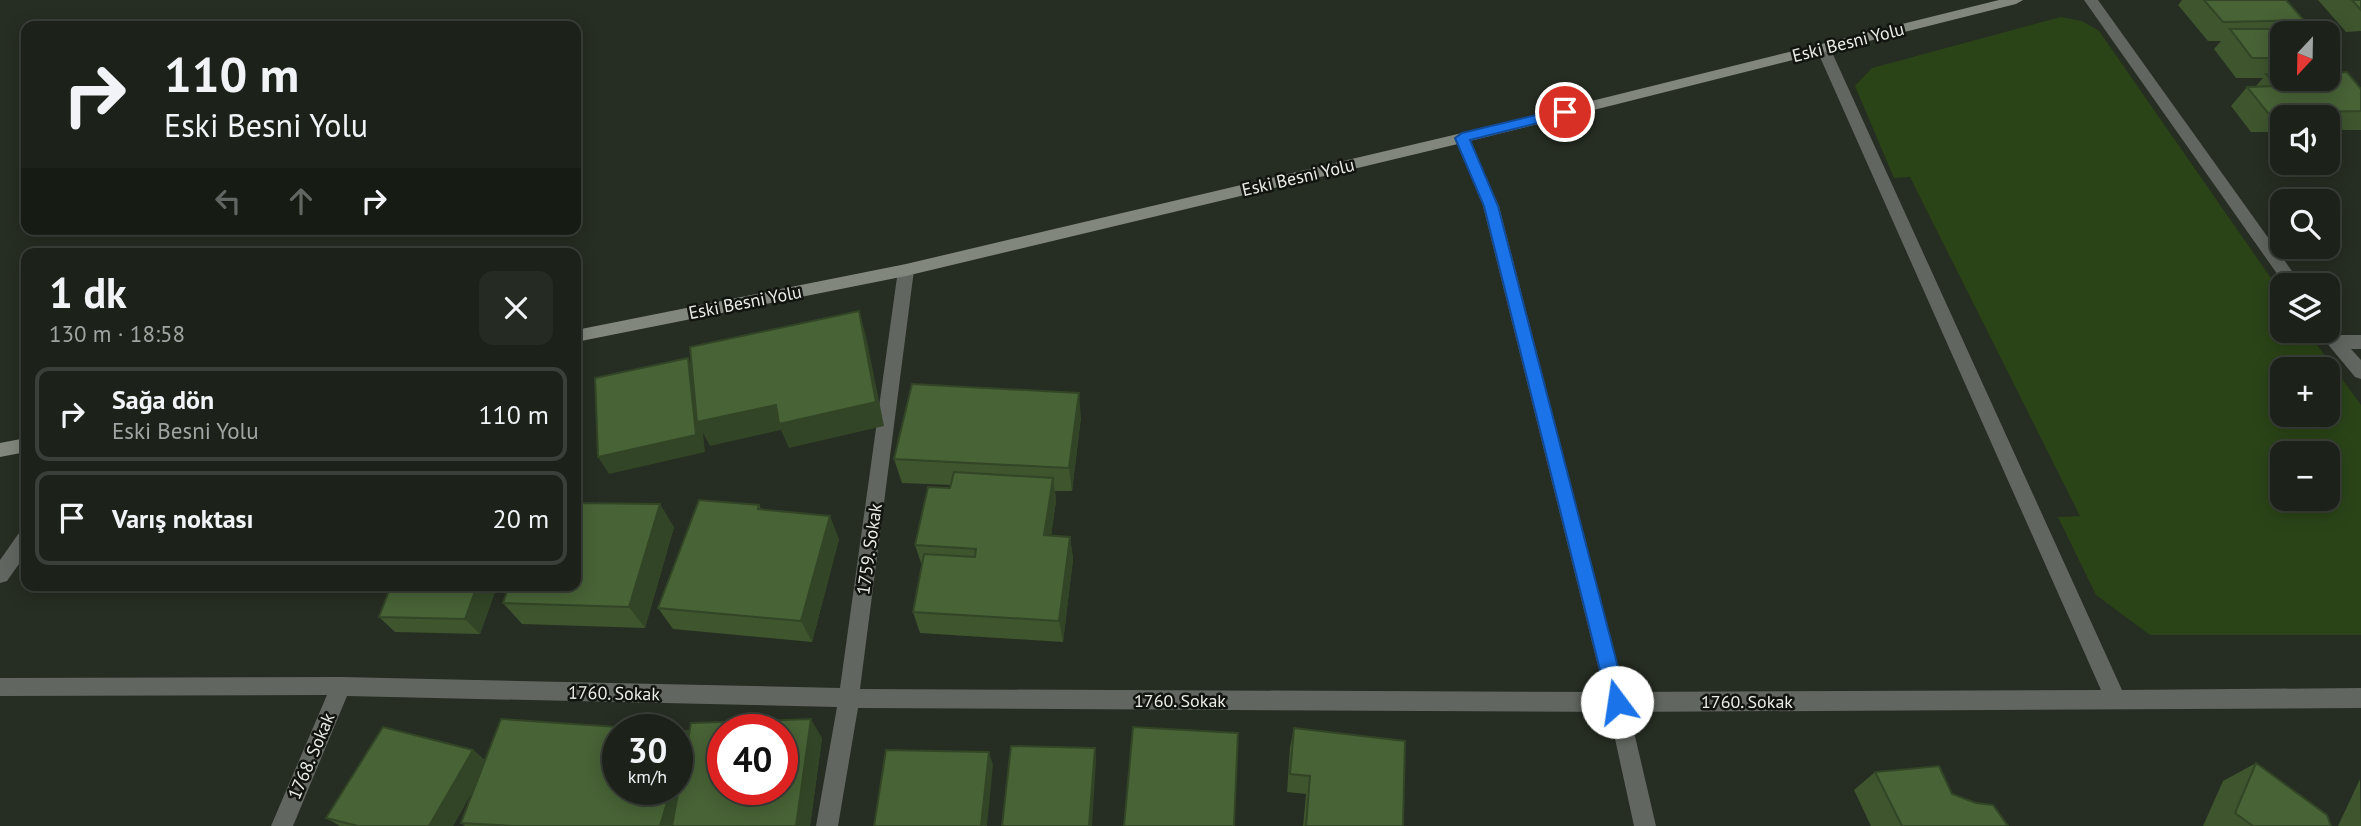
<!DOCTYPE html>
<html lang="tr">
<meta charset="utf-8">
<style>
body{margin:0;font-family:"PT Sans",sans-serif;background:#252a23;color:#f1f3f6;height:100vh;display:flex;flex-direction:column;font-size:26px;white-space:nowrap}
*{box-sizing:border-box;margin:0}
p{font-size:23px;color:#a0a4a2}
.icon{flex:none;width:38px;height:38px;fill:none;stroke:currentColor;stroke-width:2;stroke-linecap:round;stroke-linejoin:round}
.map{position:relative;flex:1;overflow:hidden}
.sheet{position:absolute;left:21px;top:248px;width:560px;height:343px;display:flex;flex-direction:column;background:#1c221a;border-radius:14px;box-shadow:0 4px 18px #0003,0 0 0 2px #3a3f39}
.sheet>*{flex:none}
.guide{position:absolute;left:21px;top:21px;width:560px;height:214px;border-radius:14px;box-shadow:0 4px 18px #0003,0 0 0 2px #3a3f39;background:#1c221a;color:#f1f3f6;overflow:hidden}
.needle{width:46px;rotate:202deg}
.buttons{position:absolute;left:2270px;top:21px;display:grid;gap:14px}
.buttons a{display:grid;place-items:center;width:70px;height:70px;border-radius:14px;background:#1c221a;box-shadow:0 4px 18px #0003,0 0 0 2px #3a3f39;font-size:35px}
.speed{position:absolute;left:602px;top:714px;display:flex;gap:14px;font-size:35px;font-weight:700;text-align:center}
.speed>*{display:grid;place-content:center;width:91px;height:91px;border-radius:50%;background:#1c221a;box-shadow:0 4px 18px #0003,0 0 0 2px #3a3f39;line-height:1}
.speed small{font-size:18px;font-weight:400}
.speed .limit{border:10px solid #d22;background:#fff;color:#111}
.pin{position:absolute;display:grid;place-items:center;width:60px;height:60px;color:#fff;margin:-30px;border:4px solid #fff;border-radius:50%;box-shadow:0 2px 7px #0007}
.me{position:absolute;width:77px;margin:-38px;rotate:346deg;stroke-linejoin:round;filter:drop-shadow(0 0 5px #0008)}
.turn{display:flex;align-items:center;gap:24px;height:147px;padding:0 28px;font-size:32px}
.turn .icon{width:91px;height:91px;stroke-width:2.5}
.turn b{display:block;font-size:49px;line-height:60px}
.lanes{display:flex;align-items:center;height:66px;padding:0 28px;background:#0003;justify-content:center;gap:35px;direction:ltr}
.lanes .off{opacity:.35}
.round{display:grid;place-items:center;flex:none;width:74px;height:74px;border-radius:14px;background:#252a23}
.head{display:flex;align-items:center;justify-content:space-between;height:119px;padding:0 28px}
h1{font-size:42px;font-weight:700;line-height:52px}
ul{padding:0;list-style:none}
li{display:flex;align-items:center;gap:21px;height:94px;margin:0 14px 10px;padding:0 14px;border:4px solid #3a3f39;border-radius:14px}
li div{flex:1}
li b{display:block;font-size:26px}
li em{font-style:normal}
.map>svg:first-child{display:block}
</style>
<div class="map">
<svg width="2361" height="826" viewBox="0 0 2361 826">
<rect width="100%" height="100%" fill="#262d22"/>
<path fill="#2b4417" fill-rule="evenodd" d="M2061,17l21,4 17,10 183,263v37h25l54,74v230h-211l-54,-40 -38,-78 22,-1 -170,-339 -16,1 -39,-92 17,-18zM2328,369v46h-46v-46zM2328,453v46h-46v-46z"/>
<g fill="none" stroke-linecap="round" stroke-linejoin="round">
<path fill="#626660" fill-rule="evenodd" d="M2084,0h14l204,285h-17z
M1823,44l7,4 292,642 239,-2v20l-744,4 -759,-4 -20,118h-22l21,-119 -490,-11 -54,130h-22l56,-131 -327,1v-18l341,-1 499,11 58,-418 8,-6 8,6 -54,419 757,3 484,-2 -285,-642z
M2328,325l5,1 7,9h21v14h-10l10,11v19l-6,-2 -34,-41 -2,-5h9z
M26,531v23l-19,27 -7,2v-23l19,-27z"/>
<path fill="#626660" fill-rule="evenodd" d="M1462,133l7,5 30,68 128,496 29,124h-22l-27,-124 -124,-496 -28,-68z"/>
<path fill="#82877e" fill-rule="evenodd" d="M1999,0h24l-7,4 -554,139 -556,133 -330,66v-12l330,-66 556,-131z
M26,438v14l-26,5v-14z"/>
</g>
<path fill="#3e552e" d="M2182,0h104l18,20 -8,9 -14,4v46l79,10v41h-33v-13h-46v15h-31l-20,-26 16,-19h8l8,-9h-27l-22,-29 7,-8h-13l-30,-36z
M2318,0h43v31l-15,1z
M1081,417l-9,74h-17l1,10 -5,34 19,2 3,22 -10,83 -143,-9 -7,-21 9,-46 -7,-21 35,-57 1,-3 -49,-2 -8,-24z
M759,505l2,4 78,30 -27,103 -139,-13 -15,-21z
M674,527l-29,101 -123,-4 -19,-21z
M497,586l-17,48 -85,-2 -16,-15z
M1294,728l109,98h-100l3,-32 -19,-2 3,-45z
M689,734l133,4 -12,88h-345l-4,-3 12,-33 -20,36h-113l-14,-8 147,-68 12,10z
M2256,763l75,63h-128l20,-45z
M1875,772l77,22 56,32h-137l-17,-36z
M2360,779l1,47h-23z"/>
<path fill="#324526" d="M859,311l7,25 18,90 -95,22 -8,-18 -71,16 -7,-13 2,19 -96,22 -11,-17 90,-99 9,18z
M1079,393l2,24 -9,74 -3,-23z
M1053,478l3,23 -8,56 -4,-22z
M660,504l14,23 -29,101 -16,-21z
M830,516l9,23 -27,103 -11,-21z
M1070,537l3,22 -10,83 -4,-21z
M477,586h20l-17,48 -15,-15z
M811,719l11,19 -12,88h-14z
M688,731l14,19 -21,76h-21l11,-37h6v-22z
M1095,748l1,14 -4,64h-3z
M473,750l15,13 -35,63h-24z
M989,752l4,13 -6,61h-6z"/>
<path fill="#486336" stroke="#324526" stroke-width="2" fill-rule="evenodd" d="M2204,0h82l18,20 -81,2z
M2352,0h9v10z
M2230,29h71l3,4h-22v25h-30z
M2347,72l14,17v22l-93,2 -21,-26 29,-1 -10,-12h16v5h46v-6z
M859,311l17,91 -97,22 -3,-19 -79,17 -7,-75z
M688,358l8,77 -98,22 -3,-79z
M912,384l167,9 -10,75 -175,-9z
M954,472l99,6 -9,57 26,2 -11,84 -146,-9 11,-58 51,3 1,-8 -61,-4 13,-58 22,1z
M699,500l60,5 -1,4 72,7 -29,105 -143,-13z
M576,503l84,1 -31,103 -126,-4 6,-17h67z
M391,586h86l-12,33 -86,-2z
M501,719l161,11h-44v59h53l-11,37h-146l-53,-3z
M811,719l-15,107h-124l19,-103zM723,730h59v59h-59z
M383,727l90,23 -44,76h-71l-32,-8z
M1133,727l105,6 -4,93h-110z
M1294,728l111,13 -2,85h-97l4,-50 -20,-2z
M677,731h11l-11,36z
M1011,746l84,2 -6,78h-87z
M886,750l103,2 -8,74h-107z
M2256,763l71,52 4,11h-78l-18,-13z
M1939,766l13,28 24,9 17,2 15,21h-106l-27,-54z"/>
<path fill="#1a73e8" stroke="#114b97" stroke-width="2" d="M1565,108l5,1v6l-100,25 28,66 129,496 -3,6 -7,2 -6,-2 -3,-6 -124,-496 -29,-68 7,-5z"/>
<g text-anchor="middle" dominant-baseline="central" stroke-width="5" stroke-linejoin="round" paint-order="stroke">
<g font-size="18" fill="#e9ede6" stroke="#11140f">
<text transform="translate(1848 42) rotate(-14)">Eski Besni Yolu</text>
<text transform="translate(1298 177) rotate(-13)">Eski Besni Yolu</text>
<text transform="translate(745 302) rotate(-11)">Eski Besni Yolu</text>
<text transform="translate(869 549) rotate(-82)">1759. Sokak</text>
<text transform="translate(614 693) rotate(1)">1760. Sokak</text>
<text x="1180" y="700">1760. Sokak</text>
<text x="1747" y="701">1760. Sokak</text>
<text transform="translate(311 756) rotate(-67)">1768. Sokak</text>
</g>
</g>
</svg>
<div class="buttons">
<a><svg class="needle" viewBox="-14 -14 28 28"><path d="M0-13l5 13h-10z" fill="#e53935"/><path d="M0 13l5-13h-10z" fill="#a0a4a2"/></svg></a>
<a><svg class="icon" aria-label="sound" viewBox="0 0 24 24"><path d="M4 9h4l5-4v14l-5-4H4zM17 9q2 3 0 6"/></svg></a>
<a><svg class="icon" aria-label="search" viewBox="0 0 24 24"><circle cx="10" cy="10" r="6"/><path d="M15 15l6 6"/></svg></a>
<a><svg class="icon" aria-label="layers" viewBox="0 0 24 24"><path d="M12 4l9 5-9 5-9-5zM3 14l9 5 9-5"/></svg></a>
<a>+</a>
<a>−</a>
</div>
<div class="speed"><div>30<small>km/h</small></div><div class="limit">40</div></div>
<div class="pin" style="left:1565px;top:112px;background:#d93025"><svg class="icon" aria-label="arrive" viewBox="0 0 24 24"><path d="M6 21V4h12l-3 4 3 4H6"/></svg></div>
<svg class="me" style="left:1617px;top:702px" viewBox="-20 -20 40 40"><circle r="19" fill="#fff"/><path d="M0-13L10 11 0 6-10 11z" fill="#1a73e8"/></svg>
<div class="guide">
<div class="turn"><svg class="icon" aria-label="right" viewBox="0 0 24 24"><path d="M7 20v-9h11M14 6l5 5-5 5"/></svg><div><b>110 m</b>Eski Besni Yolu</div></div>
<div class="lanes"><svg class="icon off" aria-label="left" viewBox="0 0 24 24"><path d="M17 20v-9H6M10 6l-5 5 5 5"/></svg><svg class="icon off" aria-label="ahead" viewBox="0 0 24 24"><path d="M12 20V5M6 11l6-6 6 6"/></svg><svg class="icon" aria-label="right" viewBox="0 0 24 24"><path d="M7 20v-9h11M14 6l5 5-5 5"/></svg></div>
</div>
<section class="sheet">
<div class="head"><div><h1>1 dk</h1><p>130 m · 18:58</p></div><a class="round"><svg class="icon" aria-label="close" viewBox="0 0 24 24"><path d="M6 6l12 12M18 6L6 18"/></svg></a></div>
<ul>
<li><svg class="icon" aria-label="right" viewBox="0 0 24 24"><path d="M7 20v-9h11M14 6l5 5-5 5"/></svg><div><b>Sağa dön</b><p>Eski Besni Yolu</p></div><em>110 m</em></li>
<li><svg class="icon" aria-label="arrive" viewBox="0 0 24 24"><path d="M6 21V4h12l-3 4 3 4H6"/></svg><div><b>Varış noktası</b></div><em>20 m</em></li>
</ul>
</section>
</div>
